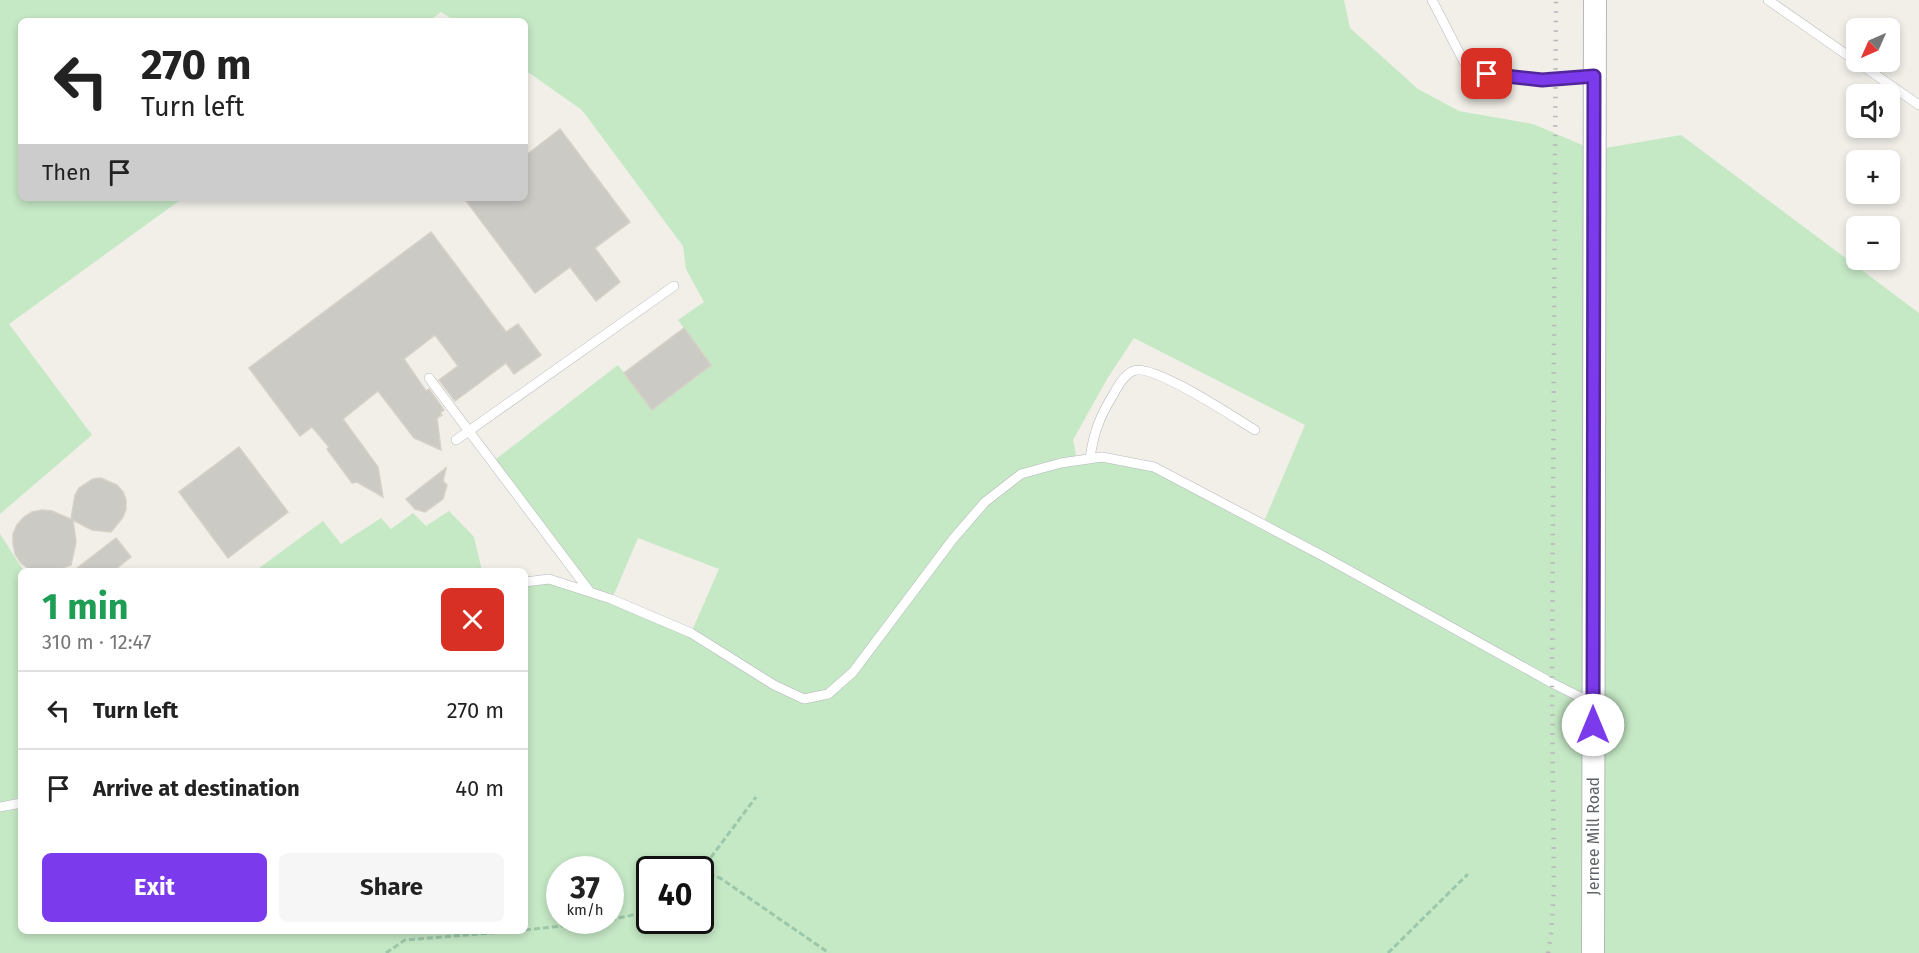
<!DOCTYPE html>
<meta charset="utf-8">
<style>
body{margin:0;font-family:"Fira Sans",sans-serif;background:#f6f6f6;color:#222;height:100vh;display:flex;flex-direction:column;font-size:22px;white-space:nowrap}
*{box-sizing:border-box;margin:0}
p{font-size:20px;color:#767676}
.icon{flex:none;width:33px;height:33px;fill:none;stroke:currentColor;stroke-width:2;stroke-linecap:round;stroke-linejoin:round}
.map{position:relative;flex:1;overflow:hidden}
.side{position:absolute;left:18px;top:568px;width:510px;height:366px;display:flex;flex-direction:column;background:#fff;border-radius:9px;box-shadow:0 3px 9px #0003}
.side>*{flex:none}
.top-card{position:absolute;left:18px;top:18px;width:510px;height:183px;border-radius:9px;box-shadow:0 3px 9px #0003;background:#fff;color:#222;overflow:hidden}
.needle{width:39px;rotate:225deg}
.controls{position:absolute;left:1846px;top:18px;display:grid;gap:12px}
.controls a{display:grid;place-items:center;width:54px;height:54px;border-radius:9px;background:#fff;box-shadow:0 3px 9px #0003;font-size:30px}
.speed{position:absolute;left:546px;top:856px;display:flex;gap:12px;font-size:30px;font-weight:700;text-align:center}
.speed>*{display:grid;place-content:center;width:78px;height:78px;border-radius:50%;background:#fff;box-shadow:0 3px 9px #0003;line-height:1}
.speed small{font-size:15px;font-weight:400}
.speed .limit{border:3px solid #111;border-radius:9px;background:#fff;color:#111}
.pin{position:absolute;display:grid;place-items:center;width:51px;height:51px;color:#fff;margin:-26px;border-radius:12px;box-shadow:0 3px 9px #0006}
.me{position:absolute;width:66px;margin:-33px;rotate:0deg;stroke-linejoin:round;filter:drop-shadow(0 0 4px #0008)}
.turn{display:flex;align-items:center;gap:21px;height:126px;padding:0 24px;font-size:27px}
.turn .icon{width:78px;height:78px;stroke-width:2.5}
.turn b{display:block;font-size:42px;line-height:51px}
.then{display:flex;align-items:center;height:57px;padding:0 24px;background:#0003;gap:12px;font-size:22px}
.round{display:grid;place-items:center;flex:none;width:63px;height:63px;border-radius:9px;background:#f6f6f6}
.headline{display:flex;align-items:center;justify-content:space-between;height:102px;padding:0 24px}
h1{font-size:36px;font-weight:700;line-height:45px;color:#1e9e55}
.action{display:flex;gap:12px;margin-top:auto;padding:12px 24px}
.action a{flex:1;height:69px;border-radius:9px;background:#7c3aed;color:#fff;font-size:24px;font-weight:700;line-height:69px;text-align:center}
.action a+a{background:#f6f6f6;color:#222}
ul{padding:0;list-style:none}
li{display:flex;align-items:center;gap:18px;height:78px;padding:0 24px;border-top:2px solid #e0e0e0}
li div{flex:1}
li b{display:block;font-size:22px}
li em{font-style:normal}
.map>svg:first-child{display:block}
</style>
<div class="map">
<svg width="1919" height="953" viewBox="0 0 1919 953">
<rect width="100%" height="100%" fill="#f1efe8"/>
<path fill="#c5e8c5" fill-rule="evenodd" d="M0,0h1344l6,28 68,61 41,22 74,13 61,26 87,-15 238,178v640h-1919v-419l24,37 -3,1v360h504v-350l24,-3 40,13 -97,-130 126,-97 34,45 59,-45 -33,-45 26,-18 -18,-33 -3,-23 -101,-136 -57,-40v-49h-70l-14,-9 -12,9h-408v177h162l-174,126 83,111 -92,79zM1134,338l171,87 -42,99 -109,-57 -52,-10 -25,3 -4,-20 34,-61zM638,538l81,31 -28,64 -79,-34zM560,870h50v51h-50zM650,870h50v51h-50z
M449,511l25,26 8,34h-227l68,-50 18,23 40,-26 10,11 22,-16 13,13z"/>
<path fill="#cccac5" stroke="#d6d1c6" stroke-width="1.5" d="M560,129l70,93 -35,26 25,34 -24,19 -26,-34 -35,26 -71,-95h61v-42z
M431,232l75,100 12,-8 23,31 -27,19 -8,-11 -51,38 -16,-21 19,-14 -23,-31 -31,24 22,32 3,-2 15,21 -4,3 2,2 -5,3 4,32 -27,-12 -36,-47 -35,28 35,48 5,30 -26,-15 -5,1 -25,-34 2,-2 -17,-20 -12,9 -51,-68z
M684,328l27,37 -59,45 -28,-37z
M239,447l49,65 -60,46 -49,-66z
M446,468l-3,13 4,4 -4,14 -18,13 -10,-3 -9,-10z
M101,478l16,7 6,7 3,8v9l-3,8 -12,15 -19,-2 -21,-11 4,-24 4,-7 14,-9z
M42,510l10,1 21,9 3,22 -5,23 -19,7h-15l-8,-3 -8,-6 -6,-9 -2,-10v-10l4,-9 7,-8 8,-5z
M116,538l15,19 -19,15h-40z"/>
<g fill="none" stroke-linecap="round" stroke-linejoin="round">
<defs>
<path id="service" d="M1432,0l32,62 23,12 55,6 52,-4
M1768,0l151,105
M429,378l161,214
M456,440l218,-154
M1090,459c3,-25 10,-43 23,-64 5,-9 11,-20 20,-24 19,-9 102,47 122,59
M525,582l24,-3 62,20 80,34 83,52 30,14 24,-5 25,-22 100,-133 32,-37 36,-28 40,-11 41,-6 52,10 169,89 229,127 40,20
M0,807l21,-4"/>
<path id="tertiary" d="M1593,953l2,-953"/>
</defs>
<use href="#service" stroke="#b5b8bc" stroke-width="10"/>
<use href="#tertiary" stroke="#b5b8bc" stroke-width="24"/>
<path stroke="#9cc7a9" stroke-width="3" stroke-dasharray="6 3" stroke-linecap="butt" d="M700,872l20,6 109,75
M700,872l56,-75
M610,920l27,-6 13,-7
M525,930l83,-9
M386,953l19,-13 98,-8
M1388,953l80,-79"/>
<use href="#service" stroke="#fff" stroke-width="9"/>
<use href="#tertiary" stroke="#fff" stroke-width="22"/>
<path stroke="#b6b7b8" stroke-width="4.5" stroke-dasharray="1.5 8" stroke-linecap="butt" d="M1548,953l3,-19 3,-46 -2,-205 4,-683"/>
</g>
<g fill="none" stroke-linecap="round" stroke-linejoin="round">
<defs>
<path id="route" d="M1487,74l55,6 52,-4 -1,649"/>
</defs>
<use href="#route" stroke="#51269a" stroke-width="15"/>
<use href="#route" stroke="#7c3aed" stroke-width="10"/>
</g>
<g text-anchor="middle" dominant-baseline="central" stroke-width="5" stroke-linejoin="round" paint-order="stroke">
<g font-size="16" fill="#5f6368" stroke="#fff">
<text transform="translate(1593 836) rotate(-90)">Jernee Mill Road</text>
</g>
</g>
</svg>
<div class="controls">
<a><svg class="needle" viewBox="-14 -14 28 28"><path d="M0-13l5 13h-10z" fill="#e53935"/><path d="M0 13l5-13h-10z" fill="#767676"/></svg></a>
<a><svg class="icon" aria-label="sound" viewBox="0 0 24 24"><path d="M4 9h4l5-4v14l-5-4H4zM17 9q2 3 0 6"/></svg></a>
<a>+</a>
<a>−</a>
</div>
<div class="speed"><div>37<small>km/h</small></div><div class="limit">40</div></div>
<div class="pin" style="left:1487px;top:74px;background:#d93025"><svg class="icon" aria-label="arrive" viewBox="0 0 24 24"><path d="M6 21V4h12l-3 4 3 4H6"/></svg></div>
<svg class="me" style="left:1593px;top:725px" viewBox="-20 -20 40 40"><circle r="19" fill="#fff"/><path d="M0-13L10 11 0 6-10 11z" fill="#7c3aed"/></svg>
<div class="top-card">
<div class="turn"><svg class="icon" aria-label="left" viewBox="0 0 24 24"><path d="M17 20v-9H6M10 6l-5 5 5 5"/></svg><div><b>270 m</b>Turn left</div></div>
<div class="then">Then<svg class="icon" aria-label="arrive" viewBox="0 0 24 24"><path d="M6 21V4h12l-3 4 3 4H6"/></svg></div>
</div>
<section class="side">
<div class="headline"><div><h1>1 min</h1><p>310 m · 12:47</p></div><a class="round" style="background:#d93025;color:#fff"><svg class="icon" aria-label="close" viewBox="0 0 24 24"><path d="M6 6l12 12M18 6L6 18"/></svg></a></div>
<ul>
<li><svg class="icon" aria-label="left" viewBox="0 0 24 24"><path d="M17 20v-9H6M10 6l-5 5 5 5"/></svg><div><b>Turn left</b></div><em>270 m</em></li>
<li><svg class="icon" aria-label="arrive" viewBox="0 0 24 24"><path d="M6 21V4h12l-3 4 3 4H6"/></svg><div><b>Arrive at destination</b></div><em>40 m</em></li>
</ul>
<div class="action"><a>Exit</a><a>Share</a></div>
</section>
</div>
